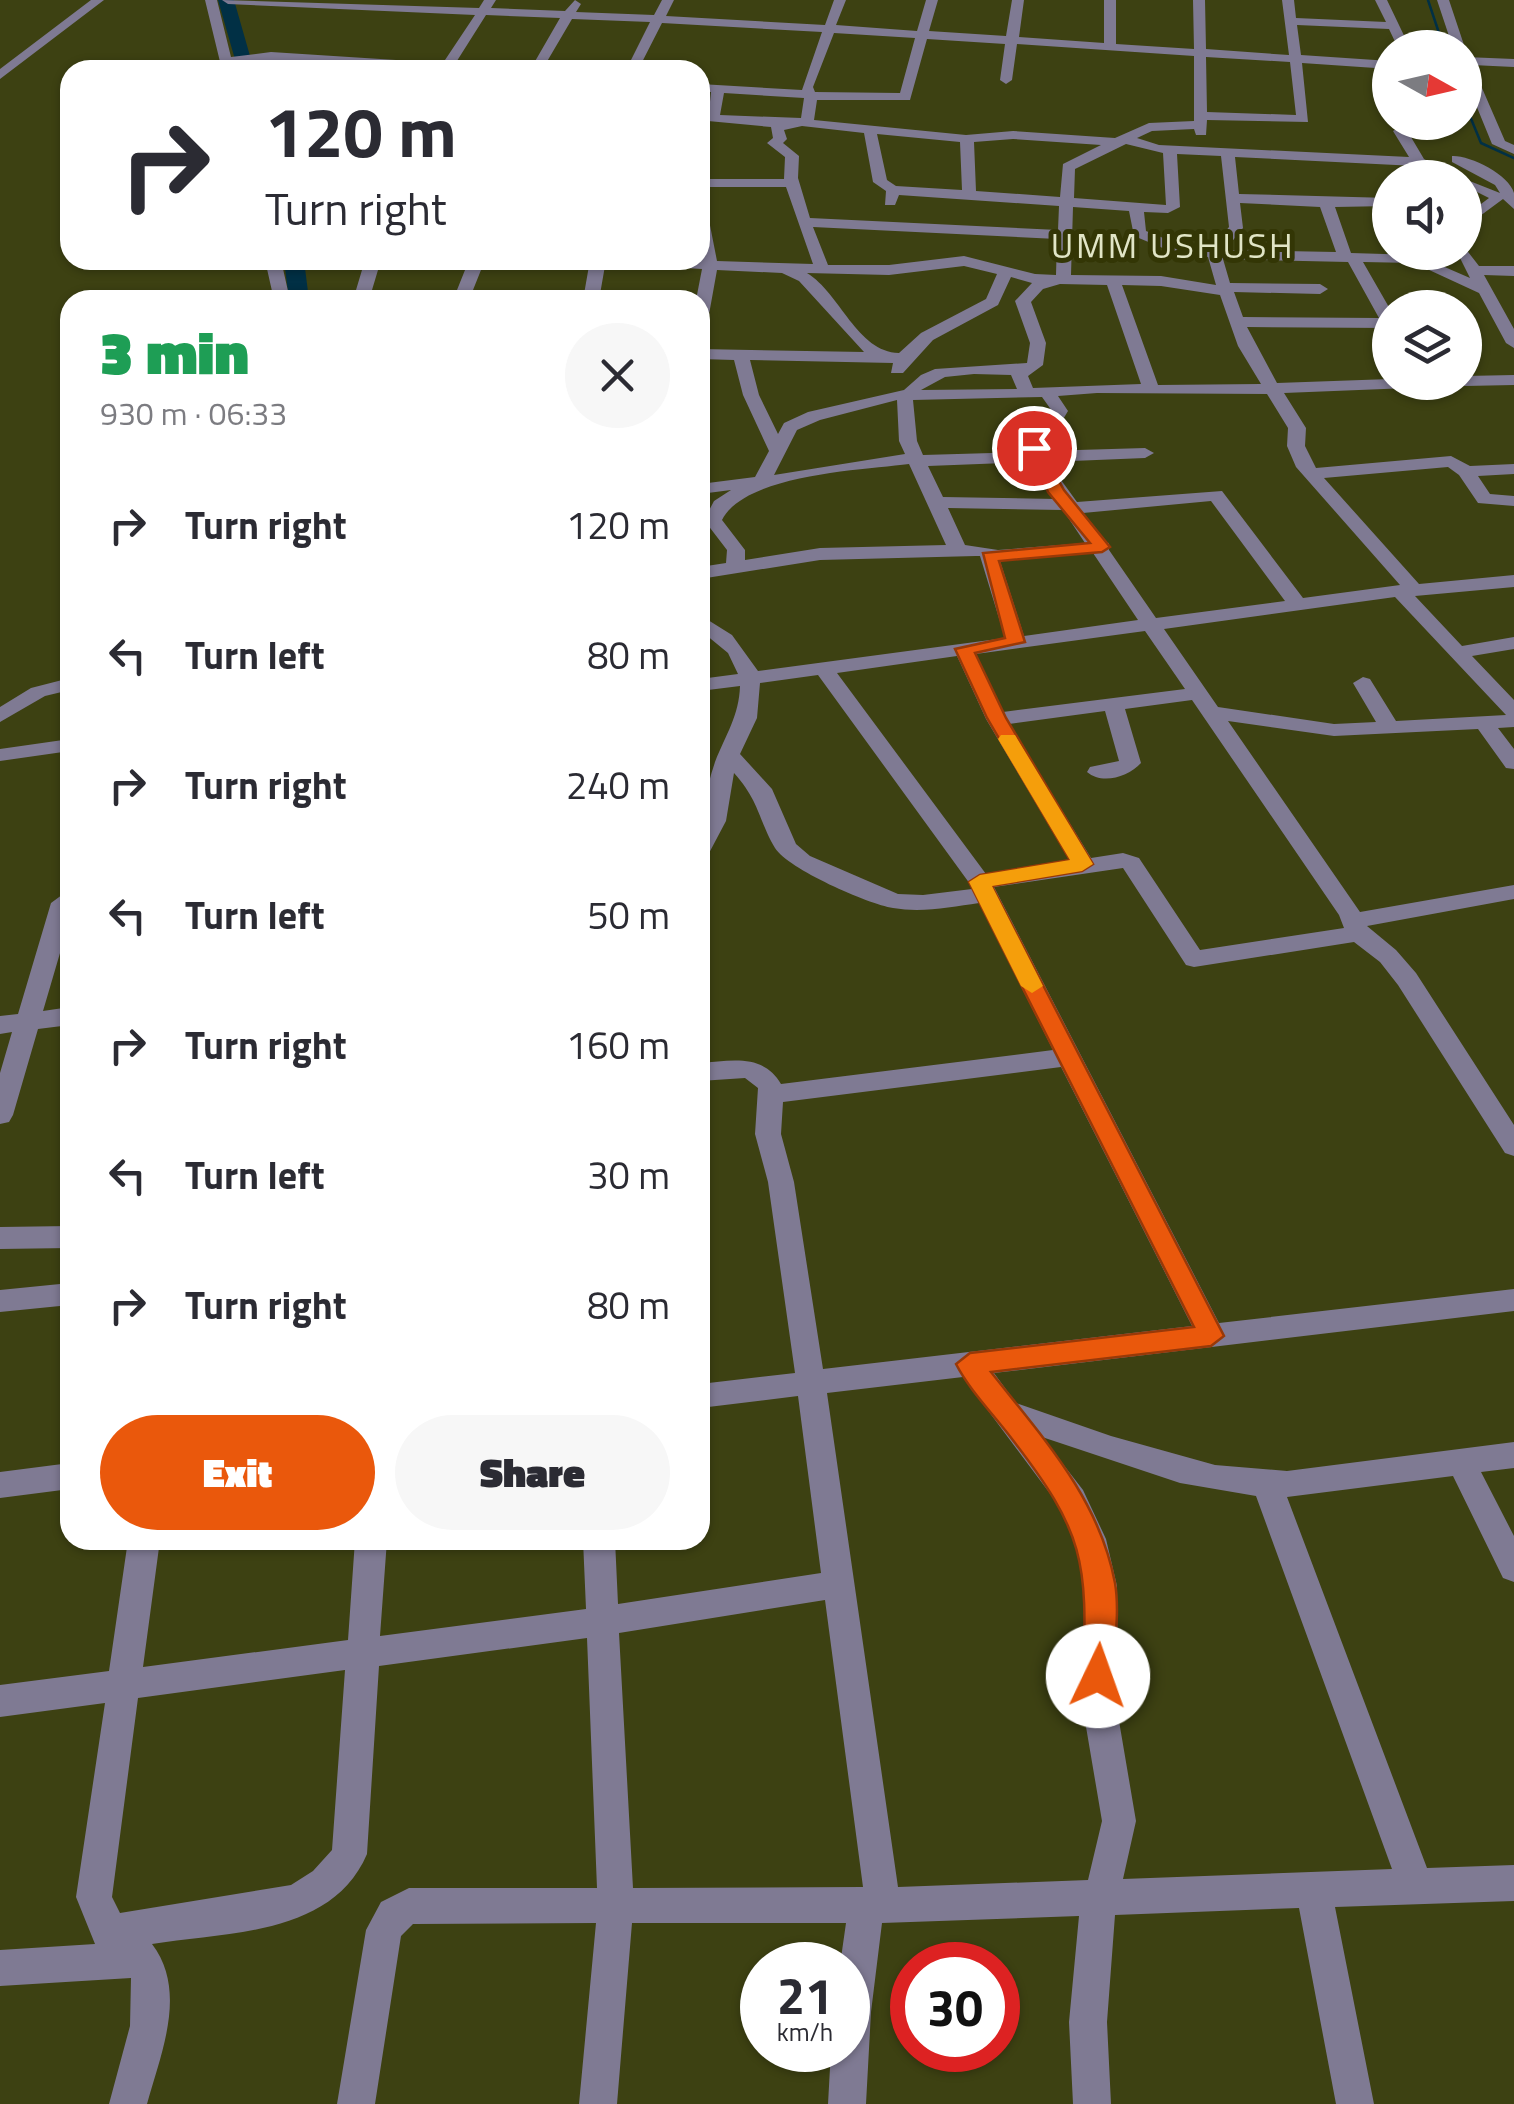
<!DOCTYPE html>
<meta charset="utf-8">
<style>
body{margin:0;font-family:"Titillium Web",sans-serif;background:#f7f7f7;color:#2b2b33;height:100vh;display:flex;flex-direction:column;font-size:38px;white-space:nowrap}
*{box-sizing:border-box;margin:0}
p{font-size:32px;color:#7c7c81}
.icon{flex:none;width:55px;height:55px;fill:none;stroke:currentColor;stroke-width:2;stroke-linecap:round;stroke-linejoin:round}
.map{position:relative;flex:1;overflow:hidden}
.details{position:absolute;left:60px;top:290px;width:650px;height:1260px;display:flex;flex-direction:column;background:#fff;border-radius:30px;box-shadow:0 2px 8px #0004}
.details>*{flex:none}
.hud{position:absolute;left:60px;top:60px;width:650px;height:210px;border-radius:30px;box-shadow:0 2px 8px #0004;background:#fff;color:#2b2b33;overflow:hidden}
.needle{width:65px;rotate:98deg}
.tools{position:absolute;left:1372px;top:30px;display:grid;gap:20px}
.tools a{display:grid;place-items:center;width:110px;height:110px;border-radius:50%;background:#fff;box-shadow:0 2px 8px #0004;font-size:50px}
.speed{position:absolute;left:740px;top:1942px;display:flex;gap:20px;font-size:50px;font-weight:700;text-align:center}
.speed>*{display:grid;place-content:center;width:130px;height:130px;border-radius:50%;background:#fff;box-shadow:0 2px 8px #0004;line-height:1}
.speed small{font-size:25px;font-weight:400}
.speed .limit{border:15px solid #d22;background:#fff;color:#111}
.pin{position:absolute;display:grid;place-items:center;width:85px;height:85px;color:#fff;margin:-42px;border:5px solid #fff;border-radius:50%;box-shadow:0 2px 10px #0007}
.me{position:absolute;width:110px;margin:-55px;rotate:3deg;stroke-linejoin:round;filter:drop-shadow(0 0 8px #0008)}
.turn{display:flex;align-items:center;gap:35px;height:210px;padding:0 40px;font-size:45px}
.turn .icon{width:130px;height:130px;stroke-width:2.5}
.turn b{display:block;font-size:70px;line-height:85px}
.round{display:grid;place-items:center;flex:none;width:105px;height:105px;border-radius:52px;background:#f7f7f7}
.summary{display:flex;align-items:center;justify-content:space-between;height:170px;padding:0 40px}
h1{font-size:60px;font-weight:800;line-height:75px;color:#1e9e55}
.action{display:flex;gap:20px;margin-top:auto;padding:20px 40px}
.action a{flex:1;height:115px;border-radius:60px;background:#ea580c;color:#fff;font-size:40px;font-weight:800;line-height:115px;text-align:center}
.action a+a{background:#f7f7f7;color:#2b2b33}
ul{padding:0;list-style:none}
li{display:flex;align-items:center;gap:30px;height:130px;padding:0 40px}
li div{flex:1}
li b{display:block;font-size:38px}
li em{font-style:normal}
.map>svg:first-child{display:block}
</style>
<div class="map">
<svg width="1514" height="2104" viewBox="0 0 1514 2104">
<rect width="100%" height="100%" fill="#3d4112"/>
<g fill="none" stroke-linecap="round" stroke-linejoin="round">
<path stroke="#013045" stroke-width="2.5" d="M1428,0l16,48
M1465,104l16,39 33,15"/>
<path fill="#013045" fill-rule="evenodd" d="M218,0h16l20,70h-16z
M284,260h20l5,40h-20z"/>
<path fill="#7f7a93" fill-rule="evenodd" d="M91,0h13l-104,79v-10z
M205,0h12l14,57 40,-5 172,11 32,-48 -247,-11 -6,-4 257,8 5,-8h12l-5,8 74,3 10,-11 6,4 -5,8 78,3 8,-15h12l-8,16 159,9 9,-25h12l-10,25 81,6 9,-31h12l-9,31 77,5 6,-36h12l-5,37 85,6v-43h12v44l78,5 -1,-49h12l1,49 83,6 -7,-55h12l2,18 90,4 -11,-22h12l23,48h-12l-9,-19 -92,-4 4,30 89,6v8l-88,-6 6,59 -101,-2 -1,15h-10l-2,-6 -42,2 -15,7 22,7 250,12 -16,-26 14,-9h18l-17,10 16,27 37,19h-19l-26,-12 -181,-9 4,37 151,4v8l-55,1 16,46 66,2 53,23 -13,-26h8v-4l14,18h35v10l-30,-1 30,54v19l-8,-5 -27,-50 -65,-30 -51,-1 27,47v19l-143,-1 30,56 113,-4v3h52l-8,5 -150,6 22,35 -1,18 11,22 135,-12 19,10 44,-2v10l-36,2 12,18 24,2v10l-36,-3 -19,-28 -11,-8 -124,11 95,106 95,-9v12l-99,9 47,50 52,-9v12l-42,7 42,44v27l-16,1 16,21v20l-8,-1 -28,-39 -144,7 -106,-15 132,191 154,-27v14l-147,27 29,24 20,23 98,152v31l-9,-3 -107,-168 -18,-23 -26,-20 -160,25 -8,-2 -63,-97 -129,19 225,436 295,-34v22l-520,62 22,30 95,33 104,29 72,6 227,-29v26l-33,4 33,64v46l-11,-4 -50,-102 -166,21 140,371 87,-3v36l-179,6 39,197h-38l-37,-196 -184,7 -8,107 4,82h-38l-4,-82 10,-106 -197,7 -11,89 -5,92h-38l3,-54h17v-85h-8l6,-42h-214l-15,181h-38l17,-181 -183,1 -12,12 -26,168h-38l29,-174 15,-28 28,-14h188l-10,-250 -208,28 -12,188c-35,82 -140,78 -215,90 36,47 9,109 -5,160h-38l21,-78 1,-48 -131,8v-36l95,-6 -19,-47 29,-194 -105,14v-32l109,-14 19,-131h32l-17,127 205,-27 7,-100h32l-7,96 206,-27 -3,-69h32l3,64 203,-31 -23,-177 -98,12v-24l95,-11 -27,-191 -13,-48 3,-46 -13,-10 -45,3v-18c31,-2 63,-10 81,21l272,-34 -74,-147c-28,4 -57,10 -86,5 -25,-4 -105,-39 -118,-60 -17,-29 -15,-46 -41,-75l-8,48 -18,34 -8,2c0,-30 5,-67 15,-95 11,-28 24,-46 25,-76l-40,5v-12l38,-5 -10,-21 -28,-23v-15l32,20 26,36 247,-33 -25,-82h-4l-156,4 -120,19v-12l26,-4 1,-13 -23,-30 10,-19 17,-11 -31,4v-10l55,-7 14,-26 -26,-56 -9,-35 -34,-1v-10l164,3 -65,-71 -17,-8 -65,-3 -9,50 -8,5v-25h-4l6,-31 -70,-4 -8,-5h78l-2,-54 7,4 10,51 96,3 -27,-77h-86v-8h84l1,-22 -18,-14 6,-5 -2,-11 -63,-6 3,-29h-11v-8l102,6 20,-58 -160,-9 -24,47h-12l24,-48 -78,-3 -30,51h-12l30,-52 -74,-3 -31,49 48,6 -232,-10 -38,4 1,6h-12zM834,33l81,5 -15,55 -85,-1 -2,-5zM927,39l78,5 -5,36 6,4 6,-4 5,-36 177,12v65l-45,2 -34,15 -102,-7 -47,4 -152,-15 3,-20h93zM1206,57l84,5 6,53 -89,-3zM724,93l80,5 -3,20 -81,-3zM802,126l62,7 9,49 13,9 -1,14h10l4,-10 160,11 -1,24 -248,-12 -12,-40 1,-22 -16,-13 4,-4 -3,-9zM877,134l83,8 2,48 -66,-4 -9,-6zM1013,139l88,6 -38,19 -3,33 -84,-6 -2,-49zM1126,144l37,9 3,52 -92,-7 1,-29zM1177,154l44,2 8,71 -18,22 -33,-5 -32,-13 -2,-19 24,1 12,-6zM1240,203l80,4 16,45 -111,-2 18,-22zM1073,207l56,4 5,25 36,15 38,6 8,28 -55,-9 -90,-1zM813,227l244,12 -1,36 -21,-1 -71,-18 -75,9h-61zM1223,259l125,3 31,56 -136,-1 -9,-25 86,2 8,-5 -8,-5 -90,-1zM964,266l33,8 -11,25 -65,34 -22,20c-42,-1 -59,-60 -92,-80l82,2zM1011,277l21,6 -17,18 15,42 -3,20 -92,6 -14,6 -17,15 -96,22 -24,11 -6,11 -19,-39 -9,-35 143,3 -2,10h12l30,-33 65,-35zM1060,284l47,1 34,99 -108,4 -5,-12 15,-11 3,-22 -15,-41 12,-13zM1122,285l39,1 59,9 18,51 23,38 -103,1zM974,374l37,1 6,14 -96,1 24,-13zM1097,393l170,1 21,34 -1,18 9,21 104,118 -97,13 -81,-107 -145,11 -29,-40 97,-4 9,-5 -9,-5 -101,3 24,-40 -10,-15zM1042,397l10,14 -4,10 -22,24v7l-103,3 -6,-14 -4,-41zM897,400l2,41 6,13 -131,21 23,-45 23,-10zM1031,462l25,37 -113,-2 -15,-31zM909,464l37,81 -126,3 -75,12v-10l-23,-30c23,-46 141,-50 187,-56zM1211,501l74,100 -129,17 -47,-68v-7l-6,-1 -20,-29zM948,508l115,2 22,33 -87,7 -33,-5zM1093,553l45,67 -114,16 -24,-75zM1395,597l111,118 -110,6 -26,-42 -7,-2 -10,6 23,39 -42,2 -116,-17 -54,-78zM1145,631l40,58 -182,23 -27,-58zM957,656l29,63 84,142 -84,13 -149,-201zM818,675l152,209 2,5 -49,6 -25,-1 -88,-38 -14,-12 -24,-55 -32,-35 17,-36 3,-35zM1192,700l147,215 5,13 -144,22 -61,-92 -16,-5 -32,5 -82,-134 96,-13 14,50 -29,6 -3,5c15,13 41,5 54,-9l-16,-54zM1061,1067l131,259 -369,43 -29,-187 -13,-48 2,-32zM963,1377l97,130 14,32 11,47 -1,129 18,106 -14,59 -190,7 -71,-494zM1042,1437l138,46 76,13 136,373 -269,10 13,-58 -18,-106 -1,-129 -11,-47 -23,-49zM825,1600l38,287 -230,1 -14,-255zM345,1670l-13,180 -19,21 -22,14 -171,28 -8,-16 26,-199z
M1437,0h12l16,48h-12z
M1465,57l49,2v8l-42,-2 33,76 9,4v9l-22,-10 -27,-66z
M1452,156c17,-1 57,18 62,37 0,5 0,11 0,16l-11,-10 -38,28v-11l24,-18 -24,-12 -3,-8 38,15 -5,-8 -43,-23z
M265,260h16l9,40h-16z
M365,260h16l-12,40h-16z
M469,260h16l-16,40h-16z
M590,260h16l-7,40h-16z
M1514,375v10l-49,1 -7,-4h7v-6z
M70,678v12l-25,6 -45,26v-15l31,-19z
M70,739v12l-70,10v-12z
M70,889v30l-27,92 27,-4v18l-32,4 -25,86 -4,7 -9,2v-51l12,-41 -12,2v-18l18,-2 33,-111z
M70,1226v22l-70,1v-22z
M70,1283v22l-70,7v-22z
M70,1463v26l-70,9v-26z"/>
</g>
<path fill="#ea580c" stroke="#983908" stroke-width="2.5" d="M1028,445h11l25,45 46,57 -8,5 -103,9 26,81 -50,11 31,65 87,146 -11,7 -90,15 232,450 -13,10 -220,26c52,66 108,126 124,211 5,29 -1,64 -2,93l-4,10 -11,4 -11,-4 -4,-10c5,-115 1,-144 -71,-237 -18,-24 -42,-48 -56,-75l14,-11 224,-26 -225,-445 11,-7 90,-15 -83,-142 -32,-69 50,-11 -22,-85 107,-10 -42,-51z"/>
<path fill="#f59e0b" d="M1001,735h14l78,129 -11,7 -90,15 51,100 -11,7 -11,-7 -52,-104 11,-7 90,-15 -72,-121z"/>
<g text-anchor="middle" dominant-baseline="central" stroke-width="10" stroke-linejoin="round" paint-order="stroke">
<g font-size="35" letter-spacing="2.5" fill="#e1e5c6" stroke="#333605">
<text x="1173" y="245">UMM USHUSH</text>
</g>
</g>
</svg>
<div class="tools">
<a><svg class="needle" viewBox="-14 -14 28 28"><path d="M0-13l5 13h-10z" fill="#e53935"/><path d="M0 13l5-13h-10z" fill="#7c7c81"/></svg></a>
<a><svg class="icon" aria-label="sound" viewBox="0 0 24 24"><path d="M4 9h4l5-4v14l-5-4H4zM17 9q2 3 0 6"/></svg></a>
<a><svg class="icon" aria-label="layers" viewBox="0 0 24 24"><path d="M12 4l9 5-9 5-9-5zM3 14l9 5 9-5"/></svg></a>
</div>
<div class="speed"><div>21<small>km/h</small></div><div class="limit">30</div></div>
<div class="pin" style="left:1034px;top:448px;background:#d93025"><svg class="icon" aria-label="arrive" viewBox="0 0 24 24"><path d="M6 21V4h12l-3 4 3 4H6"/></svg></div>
<svg class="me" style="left:1098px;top:1676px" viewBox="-20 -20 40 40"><circle r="19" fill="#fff"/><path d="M0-13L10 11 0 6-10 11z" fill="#ea580c"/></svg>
<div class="hud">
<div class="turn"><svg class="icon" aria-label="right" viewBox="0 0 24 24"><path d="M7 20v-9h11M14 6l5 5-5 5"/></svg><div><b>120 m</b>Turn right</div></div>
</div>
<section class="details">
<div class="summary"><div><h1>3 min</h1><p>930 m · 06:33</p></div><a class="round"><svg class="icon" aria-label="close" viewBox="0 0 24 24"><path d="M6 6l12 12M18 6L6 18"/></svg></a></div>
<ul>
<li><svg class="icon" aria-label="right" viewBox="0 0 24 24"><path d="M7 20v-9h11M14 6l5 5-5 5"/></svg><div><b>Turn right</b></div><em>120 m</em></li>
<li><svg class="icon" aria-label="left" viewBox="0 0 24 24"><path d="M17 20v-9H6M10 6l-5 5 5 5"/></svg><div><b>Turn left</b></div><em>80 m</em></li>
<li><svg class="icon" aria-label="right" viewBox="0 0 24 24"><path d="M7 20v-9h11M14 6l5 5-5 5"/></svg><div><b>Turn right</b></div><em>240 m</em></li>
<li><svg class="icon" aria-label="left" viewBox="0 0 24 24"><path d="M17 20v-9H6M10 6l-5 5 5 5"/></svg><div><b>Turn left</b></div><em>50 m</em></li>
<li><svg class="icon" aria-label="right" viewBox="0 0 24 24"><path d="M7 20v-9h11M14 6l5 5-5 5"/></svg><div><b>Turn right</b></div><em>160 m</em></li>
<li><svg class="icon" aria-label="left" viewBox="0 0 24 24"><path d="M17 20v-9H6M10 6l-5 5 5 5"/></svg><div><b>Turn left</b></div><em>30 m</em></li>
<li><svg class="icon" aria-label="right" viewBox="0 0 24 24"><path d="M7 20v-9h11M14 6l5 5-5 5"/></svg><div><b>Turn right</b></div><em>80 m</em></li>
</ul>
<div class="action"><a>Exit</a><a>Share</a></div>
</section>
</div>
